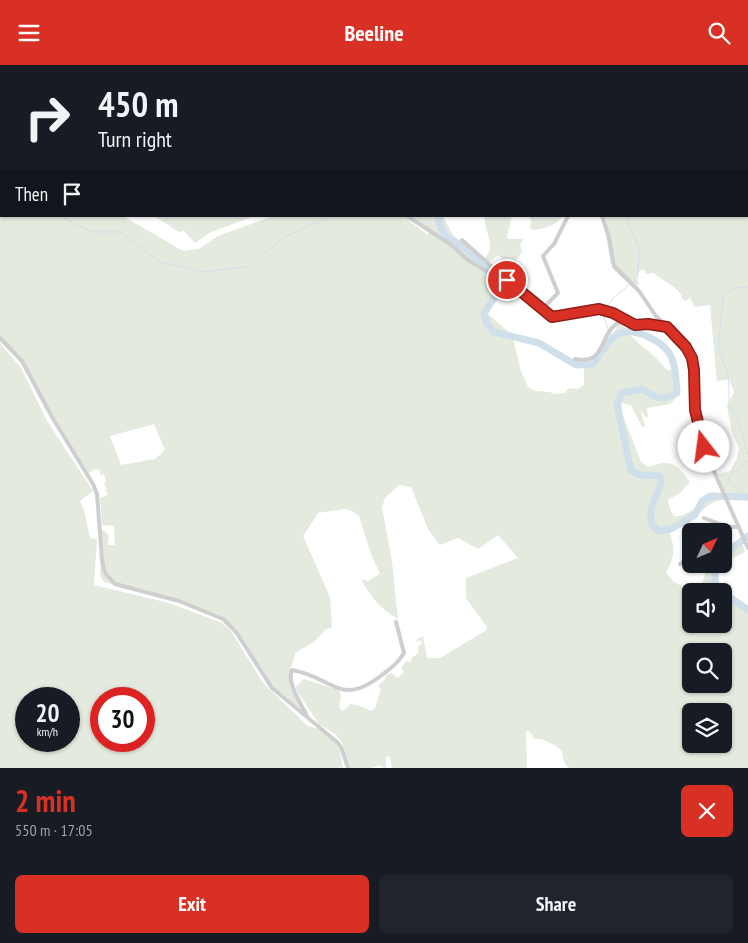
<!DOCTYPE html>
<meta charset="utf-8">
<style>
body{margin:0;font-family:"PT Sans Narrow",sans-serif;background:#20242c;color:#f1f3f6;height:100vh;display:flex;flex-direction:column;font-size:19px;white-space:nowrap}
*{box-sizing:border-box;margin:0}
p{font-size:16px;color:#9ea1a6}
.icon{flex:none;width:28px;height:28px;fill:none;stroke:currentColor;stroke-width:2;stroke-linecap:round;stroke-linejoin:round}
.map{position:relative;height:703px;overflow:hidden}
.sheet{display:flex;flex-direction:column;background:#171b24;flex:1}
.sheet>*{flex:none}
.banner{position:absolute;left:0px;top:0px;width:749px;height:152px;box-shadow:0 1px 4px #0004;background:#171b24;color:#f1f3f6;overflow:hidden}
.needle{width:32px;rotate:46deg}
.controls{position:absolute;left:682px;top:458px;display:grid;gap:10px}
.controls a{display:grid;place-items:center;width:50px;height:50px;border-radius:8px;background:#171b24;box-shadow:0 1px 4px #0004;font-size:25px}
.speed{position:absolute;left:15px;top:622px;display:flex;gap:10px;font-size:25px;font-weight:700;text-align:center}
.speed>*{display:grid;place-content:center;width:65px;height:65px;border-radius:50%;background:#171b24;box-shadow:0 1px 4px #0004;line-height:1}
.speed small{font-size:12px;font-weight:400}
.speed .limit{border:8px solid #d22;background:#fff;color:#111}
.pin{position:absolute;display:grid;place-items:center;width:42px;height:42px;color:#fff;margin:-21px;border:2px solid #fff;border-radius:50%;box-shadow:0 1px 5px #0007}
.me{position:absolute;width:55px;margin:-28px;rotate:345deg;stroke-linejoin:round;filter:drop-shadow(0 0 4px #0008)}
.turn{display:flex;align-items:center;gap:18px;height:105px;padding:0 15px;font-size:22px}
.turn .icon{width:65px;height:65px;stroke-width:2.5}
.turn b{display:block;font-size:35px;line-height:42px}
.then{display:flex;align-items:center;height:48px;padding:0 15px;background:#0003;gap:10px;font-size:19px}
.round{display:grid;place-items:center;flex:none;width:52px;height:52px;border-radius:8px;background:#20242c}
.summary{display:flex;align-items:center;justify-content:space-between;height:85px;padding:0 15px}
h1{font-size:30px;font-weight:600;line-height:38px;color:#d93025}
.button{display:flex;gap:10px;margin-top:auto;padding:10px 15px}
.button a{flex:1;height:58px;border-radius:8px;background:#d93025;color:#fff;font-size:20px;font-weight:600;line-height:58px;text-align:center}
.button a+a{background:#20242c;color:#f1f3f6}
header{display:flex;justify-content:space-between;align-items:center;height:65px;padding:0 15px;background:#d93025;color:#fff;font-size:22px;font-weight:600}
.map>svg:first-child{display:block}
</style>
<header><svg class="icon" aria-label="menu" viewBox="0 0 24 24"><path d="M4 6h16M4 12h16M4 18h16"/></svg>Beeline<svg class="icon" aria-label="search" viewBox="0 0 24 24"><circle cx="10" cy="10" r="6"/><path d="M15 15l6 6"/></svg></header>
<div class="map">
<svg width="748" height="703" viewBox="0 0 748 703">
<rect width="100%" height="100%" fill="#fff"/>
<path fill="#e4eade" fill-rule="evenodd" d="M16,0h406v1h-405z
M731,0h17v436l-20,-2 -11,-25 13,-3 7,-13 2,-10 -7,-16 -5,-26 7,-14 -5,-13 -12,2 -7,-76 -15,2 -5,-9 -5,3 -3,-2c-1,-12 -18,-16 -28,-26l-8,1 -2,-5 -5,2 -3,7 3,6 -6,4 -19,-18 -4,-10 -7,-44h145v-150z
M0,112l1,39h122l60,35 16,-2 19,-13 55,-20h130l25,19 1,-3 -17,-16h31l10,19 31,24c14,-13 -1,-27 1,-43h27l-5,20 1,3h15l-3,6 2,6 -6,10 -7,4 -11,-10 -9,8 -5,-3 1,5 20,18 -17,31 24,21 9,36 7,16 8,4 14,1 3,2 12,-1 4,-5 9,1 6,-4v-18c16,-6 29,-29 35,-45l8,7v4l29,25 11,12 8,1 3,4 1,20 -9,9 -23,4 1,9h-2l-6,-7 5,16 -3,1 -11,-22 -9,-2 -1,8 20,51 7,5c23,-8 28,-4 42,15l-10,11 -12,7 2,9 4,7c17,3 28,-21 44,-22l3,6c-22,4 -27,31 -54,27 8,16 9,30 -1,45l7,9 18,10v33h33v-31l16,14 8,4v157h-179c-12,-11 2,-16 -19,-25 -6,-3 -10,-5 -16,-4l-4,-7 -4,-1 1,37h-135l-2,-11 -4,-1v11l-2,1 -3,-3 -10,3h-22l-3,-3 -3,-21 -8,-10 -16,-10 -24,-36 9,-9 35,11 2,6 -2,12 4,3 8,-7 12,3 8,4 4,-3 6,-19 -3,-3 8,-8 -1,-2 6,-3 7,5 6,-6 -3,-5 6,-6 4,1v-3l7,-6v-7l4,-2 -1,-3h-7l9,-5 4,22h13l45,-27 2,-4 -21,-29v-20l52,-20 -20,-23 -20,14 -20,-11 -18,7 -12,-16 -17,-42 -12,-2 -14,13 -3,9 10,55 6,57c-18,-10 -28,-23 -37,-40l7,2 12,-7 -10,-23 -11,-35 -9,-6 -6,-1 -26,4 -15,23 27,61 2,30 -7,3 -11,12 -19,11c-1,7 -5,14 -5,18 -2,17 10,30 19,43l-31,-21 -9,-9 -31,-49 -15,-17 -22,-9 -97,-27 -4,-6 2,-47 7,6 -1,10h7l-1,-19 -12,-1 -2,-27 8,-3 -3,-5 2,-1 -3,-6 2,-1 -2,-8 -4,1v-5l-5,-1 -6,4 -4,-4 -70,-117 -15,-16zM154,359l11,26 -10,9 -34,6 -11,-29zM691,586h33v33h-33zM691,646h33v33h-33z
M154,151h100l-45,17 -14,10 -11,-12 -5,1z
M528,151h35c-8,10 -17,12 -30,14l-3,-2 1,-7z
M0,278l21,25 26,53 46,70 -13,10 4,9 6,28 7,1 -3,46 75,18 53,20 9,8 33,53 44,42 11,3 12,8 8,10 4,21h-343zM26,634h43v42h-43zM101,634h43v42h-43z
M742,478l3,9 -21,10v-14z
M708,499h13l-4,3 3,22 2,2h-22z"/>
<g fill="none" stroke-linecap="round" stroke-linejoin="round">
<path stroke="#cfe0eb" stroke-width="1" d="M748,44v-1
M60,151l32,16h28l40,30 43,10 44,-5 38,-30 46,-21
M625,151l14,32 -1,30 -6,5
M748,222l-13,1 -12,9 -5,51 8,20 3,15v23l9,14 10,35
M606,244l7,-11 16,-13
M604,247l-1,2 5,15
M610,268l2,6
M743,431l-2,-4 -11,-8 -1,-8 19,-15"/>
<path stroke="#cfe0eb" stroke-width="7" d="M340,0v1
M438,151l2,10 6,11 19,11 30,28 3,11 -4,11 -10,15 3,11 7,8 45,11 37,22 17,-1c5,-7 18,-27 25,-30 9,-4 17,-2 26,1 31,12 31,28 33,58 -17,9 -20,5 -35,-4l-20,4 -5,11 14,67 9,4 20,1 1,7 -10,26v15l8,7 12,-2 24,-14 7,-14 8,-5 38,1
M724,493l7,-9 17,-13
M719,499l-4,4v17l7,6
M724,528l24,17"/>
<path stroke="#cfcfcf" stroke-width="4" d="M540,0l1,1
M407,151l43,28 19,17 48,28 35,28 47,-8 14,4 22,11h13l17,3
M602,151l7,22 5,28 25,25 17,25 26,26 7,10 5,18 1,40 6,26 7,22 40,90
M462,175l47,42
M542,244l16,-16 -15,-37 11,-12 14,-28
M0,273l22,23 30,56 41,67 4,10 5,66 3,13 10,11 64,17 44,18 13,13 36,56 65,54 4,5 7,21
M575,294c27,5 24,-14 36,-30 3,-4 8,-7 12,-10
M704,453l24,9
M719,466l9,-4h11
M680,499l11,-8
M307,651c-5,-11 -21,-33 -15,-46 41,7 48,38 90,5 9,-7 17,-13 22,-22l-8,-31"/>
</g>
<g fill="none" stroke-linecap="round" stroke-linejoin="round">
<defs>
<path id="route" d="M507,215l45,37 47,-8 14,4 22,12 13,-1 19,3 19,20 6,11 2,12 1,40 9,37"/>
</defs>
<use href="#route" stroke="#8d1f18" stroke-width="12"/>
<use href="#route" stroke="#d93025" stroke-width="9"/>
</g>
</svg>
<div class="controls">
<a><svg class="needle" viewBox="-14 -14 28 28"><path d="M0-13l5 13h-10z" fill="#e53935"/><path d="M0 13l5-13h-10z" fill="#9ea1a6"/></svg></a>
<a><svg class="icon" aria-label="sound" viewBox="0 0 24 24"><path d="M4 9h4l5-4v14l-5-4H4zM17 9q2 3 0 6"/></svg></a>
<a><svg class="icon" aria-label="search" viewBox="0 0 24 24"><circle cx="10" cy="10" r="6"/><path d="M15 15l6 6"/></svg></a>
<a><svg class="icon" aria-label="layers" viewBox="0 0 24 24"><path d="M12 4l9 5-9 5-9-5zM3 14l9 5 9-5"/></svg></a>
</div>
<div class="speed"><div>20<small>km/h</small></div><div class="limit">30</div></div>
<div class="pin" style="left:507px;top:215px;background:#d93025"><svg class="icon" aria-label="arrive" viewBox="0 0 24 24"><path d="M6 21V4h12l-3 4 3 4H6"/></svg></div>
<svg class="me" style="left:704px;top:382px" viewBox="-20 -20 40 40"><circle r="19" fill="#fff"/><path d="M0-13L10 11 0 6-10 11z" fill="#d93025"/></svg>
<div class="banner">
<div class="turn"><svg class="icon" aria-label="right" viewBox="0 0 24 24"><path d="M7 20v-9h11M14 6l5 5-5 5"/></svg><div><b>450 m</b>Turn right</div></div>
<div class="then">Then<svg class="icon" aria-label="arrive" viewBox="0 0 24 24"><path d="M6 21V4h12l-3 4 3 4H6"/></svg></div>
</div>
</div>
<section class="sheet">
<div class="summary"><div><h1>2 min</h1><p>550 m · 17:05</p></div><a class="round" style="background:#d93025;color:#fff"><svg class="icon" aria-label="close" viewBox="0 0 24 24"><path d="M6 6l12 12M18 6L6 18"/></svg></a></div>
<div class="button"><a>Exit</a><a>Share</a></div>
</section>
